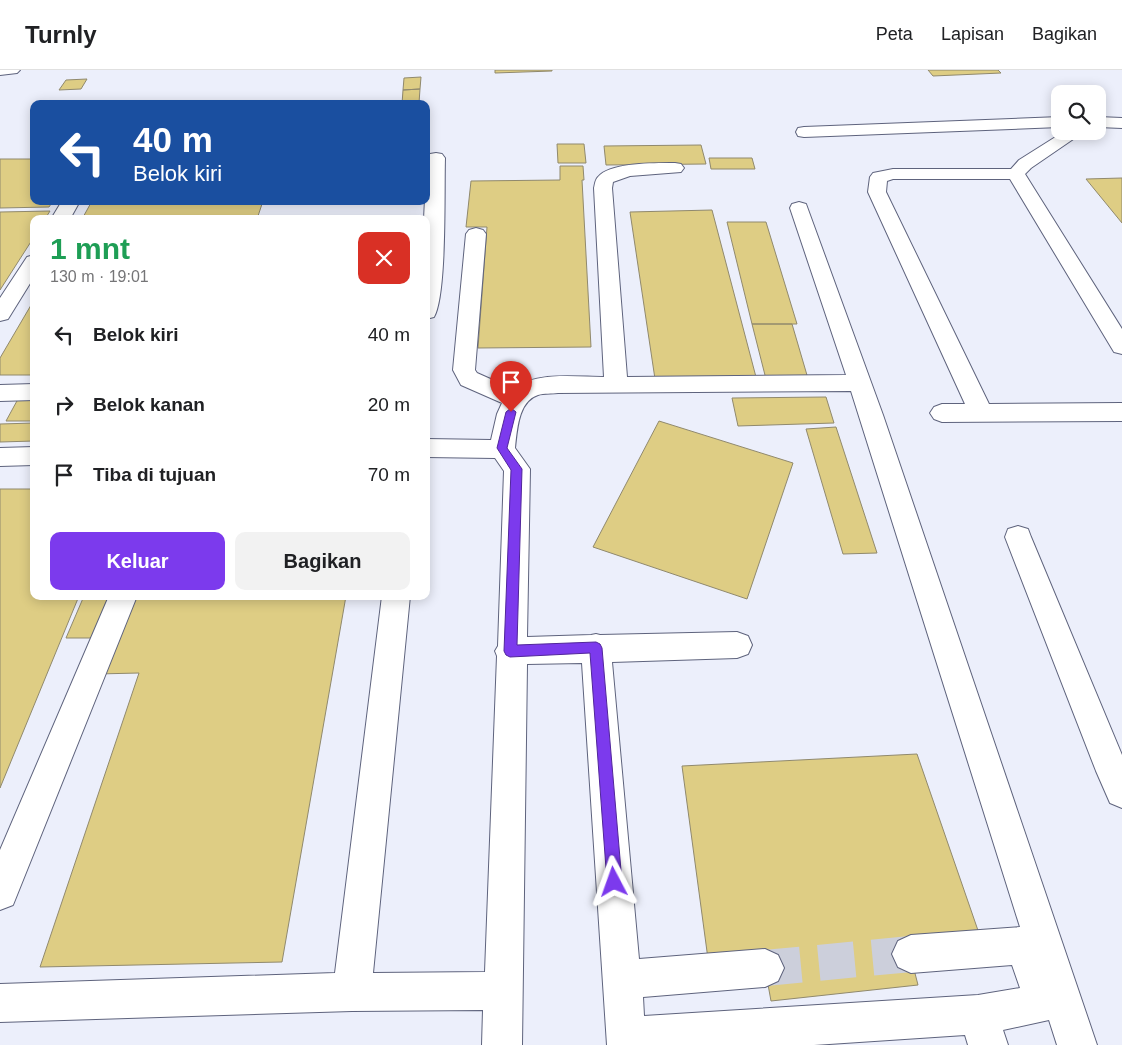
<!DOCTYPE html>
<html lang="id">
<meta charset="utf-8">
<style>
body{margin:0;font-family:Arial,sans-serif;background:#f2f2f2;color:#202124;height:100vh;display:flex;flex-direction:column;font-size:19px;white-space:nowrap}
*{box-sizing:border-box;margin:0}
p{font-size:16px;color:#757577}
.icon{flex:none;width:28px;height:28px;fill:none;stroke:currentColor;stroke-width:2;stroke-linecap:round;stroke-linejoin:round}
.map{position:relative;flex:1;overflow:hidden}
.side{position:absolute;left:30px;top:145px;width:400px;height:385px;display:flex;flex-direction:column;background:#fff;border-radius:10px;box-shadow:0 2px 12px #0003}
.side>*{flex:none}
.hud{position:absolute;left:30px;top:30px;width:400px;height:105px;border-radius:10px;box-shadow:0 2px 12px #0003;background:#1a4fa0;color:#fff;overflow:hidden}
.controls{position:absolute;left:1051px;top:15px;display:grid;gap:10px}
.controls a{display:grid;place-items:center;width:55px;height:55px;border-radius:10px;background:#fff;box-shadow:0 2px 12px #0003;font-size:25px}
.pin{position:absolute;display:grid;place-items:center;width:42px;height:42px;color:#fff;margin:-51px -21px;border-radius:50% 50% 50% 0;rotate:-45deg;box-shadow:0 0 5px #0007}
.pin .icon{rotate:45deg}
.me{position:absolute;width:55px;margin:-28px;rotate:356deg;stroke-linejoin:round;filter:drop-shadow(0 0 4px #0008)}
.turn{display:flex;align-items:center;gap:18px;height:105px;padding:0 20px;font-size:22px}
.turn .icon{width:65px;height:65px;stroke-width:2.5}
.turn b{display:block;font-size:35px;line-height:42px}
.round{display:grid;place-items:center;flex:none;width:52px;height:52px;border-radius:10px;background:#f2f2f2}
.overview{display:flex;align-items:center;justify-content:space-between;height:85px;padding:0 20px}
h1{font-size:30px;font-weight:700;line-height:38px;color:#1e9e55}
.cta{display:flex;gap:10px;margin-top:auto;padding:10px 20px}
.cta a{flex:1;height:58px;border-radius:10px;background:#7c3aed;color:#fff;font-size:20px;font-weight:700;line-height:58px;text-align:center}
.cta a+a{background:#f2f2f2;color:#202124}
ul{padding:0;list-style:none}
li{display:flex;align-items:center;gap:15px;height:70px;padding:0 20px}
li div{flex:1}
li b{display:block;font-size:19px}
li em{font-style:normal}
header{display:flex;align-items:center;gap:30px;box-sizing:border-box;height:70px;padding:0 25px;background:#fff;border-bottom:1px solid #e0e0e0}
header strong{font-size:24px}
nav{display:flex;gap:28px;margin-inline-start:auto;font-size:18px}
.map>svg:first-child{display:block}
</style>
<header>
<strong>Turnly</strong>
<nav><a>Peta</a><a>Lapisan</a><a>Bagikan</a></nav>
</header>
<div class="map">
<svg width="1122" height="975" viewBox="0 0 1122 975">
<rect width="100%" height="100%" fill="#eceffb"/>
<path fill="#decd84" stroke="#90896d" d="M495,0h57v1l-57,2z
M928,0h70l3,3 -68,3z
M421,7l-1,12 -17,1 1,-12z
M87,9l-6,10 -22,1 7,-10z
M420,19l-1,14 -17,1 1,-14z
M557,74h27l2,19h-28z
M701,75l5,19 -100,1 -2,-19z
M709,88h43l3,11h-44z
M0,89h34v42h19l-4,6 -49,1z
M560,96h23l1,14h-2l9,167 -113,1 9,-121h-21l5,-46 89,-1z
M1122,108v45l-36,-44z
M92,131h171l-6,18h-175z
M712,140l44,167 -101,2 -25,-167z
M50,141l-5,8h-11v18l-34,53v-78z
M727,152h39l31,102h-45z
M34,230v75h-34v-17z
M752,254h40l17,58 -42,1z
M826,327l8,26 -96,3 -6,-28z
M18,329h16v22h-28z
M659,351l134,42 -46,136 -154,-52z
M34,353v18l-34,1v-18z
M836,357l41,126 -34,1 -37,-125z
M0,419h34v107h45l-79,192z
M84,526h33l-16,42h-35z
M126,526h220l-64,366 -242,5 99,-294 -42,1z
M917,684l65,188 -74,4 10,39 -147,16 -6,-33 -57,-9 -26,-193z"/>
<g fill="none" stroke-linecap="round" stroke-linejoin="round">
<path stroke="#cccfdb" stroke-width="36" stroke-dasharray="36 18" stroke-linecap="butt" d="M765,898l146,-14"/>
<defs>
<path id="minor" d="M0,0h20l-3,3 -17,2z
M1060,47v10l-256,10 -6,-1 -2,-4 2,-4 6,-1z
M1098,47l24,1v10l-24,-1z
M1065,61h20l-54,37 -6,6 97,155v25l-8,-2 -104,-173h-117l-6,2 -1,11 103,212 133,-1v18l-180,1 -8,-3 -4,-6 4,-6 8,-3h23l-97,-212 2,-15 3,-4 20,-4h118l8,-9z
M436,83l6,1 3,4c-1,31 2,137 -11,159l-8,2v-100h-2l3,-61 3,-4z
M675,93l6,1 3,4 -3,4 -51,4 -17,6 -1,6 15,189 219,-2 -56,-167 2,-4 7,-2 7,2 77,211 214,630h-40l-8,-25 -46,10 5,15h-40l-3,-10 -151,10h-207l-25,-382 -55,1 -5,381h-40l1,-35 -131,1 -352,11v-38l335,-11 47,-377h28l-37,377 112,-1 12,-316 -2,-5 3,-5 6,-175 -9,-13 -69,-1v-18l65,1 6,-26 5,-11 -41,-18 -8,-15 13,-136 3,-4 7,-2 7,2 3,4 -11,136 2,3 36,16c23,-18 64,-12 91,-12l-10,-189c1,-4 1,-8 4,-11 12,-15 59,-14 77,-14zM851,321l169,536 -109,8 -13,6 -6,13 6,13 13,6 101,-8 8,23 -42,7 -334,21 -1,-19 122,-10 13,-6 6,-13 -6,-13 -13,-6 -126,10 -27,-297 125,-4 11,-4 4,-9 -4,-9 -11,-4 -137,3 -4,-1 -5,1 -64,2 3,-168 -15,-21c2,-17 3,-47 23,-53 6,-2 14,-1 20,-2z
M62,131h18l-10,18h-19z
M34,185v22l-26,42 -8,2v-23l27,-41z
M34,314v16l-34,1v-16z
M34,377v18l-34,1v-18z
M1018,456l10,3 3,8 91,218v53l-12,-5 -14,-32 -91,-234 3,-8z
M109,526h28l-124,309 -13,5v-60z"/>
</defs>
<use href="#minor" stroke="#5e637d" stroke-width="2"/>
<use href="#minor" fill="#fff" fill-rule="evenodd"/>
</g>
<path fill="#7c3aed" stroke="#51269a" d="M511,338l5,4 -9,36 15,21 -5,176 79,-3 4,2 2,4 20,234 -3,5 -5,3 -5,-3 -2,-5 -17,-229 -80,4 -4,-2 -2,-4 7,-181 -14,-22 9,-36z"/>
</svg>
<div class="controls">
<a><svg class="icon" aria-label="search" viewBox="0 0 24 24"><circle cx="10" cy="10" r="6"/><path d="M15 15l6 6"/></svg></a>
</div>
<div class="pin" style="left:511px;top:342px;background:#d93025"><svg class="icon" aria-label="arrive" viewBox="0 0 24 24"><path d="M6 21V4h12l-3 4 3 4H6"/></svg></div>
<svg class="me" style="left:614px;top:812px" viewBox="-20 -20 40 40"><path d="M0-17L14 15 0 8-14 15z" fill="#7c3aed" stroke="#fff" stroke-width="4"/></svg>
<div class="hud">
<div class="turn"><svg class="icon" aria-label="left" viewBox="0 0 24 24"><path d="M17 20v-9H6M10 6l-5 5 5 5"/></svg><div><b>40 m</b>Belok kiri</div></div>
</div>
<section class="side">
<div class="overview"><div><h1>1 mnt</h1><p>130 m · 19:01</p></div><a class="round" style="background:#d93025;color:#fff"><svg class="icon" aria-label="close" viewBox="0 0 24 24"><path d="M6 6l12 12M18 6L6 18"/></svg></a></div>
<ul>
<li><svg class="icon" aria-label="left" viewBox="0 0 24 24"><path d="M17 20v-9H6M10 6l-5 5 5 5"/></svg><div><b>Belok kiri</b></div><em>40 m</em></li>
<li><svg class="icon" aria-label="right" viewBox="0 0 24 24"><path d="M7 20v-9h11M14 6l5 5-5 5"/></svg><div><b>Belok kanan</b></div><em>20 m</em></li>
<li><svg class="icon" aria-label="arrive" viewBox="0 0 24 24"><path d="M6 21V4h12l-3 4 3 4H6"/></svg><div><b>Tiba di tujuan</b></div><em>70 m</em></li>
</ul>
<div class="cta"><a>Keluar</a><a>Bagikan</a></div>
</section>
</div>
